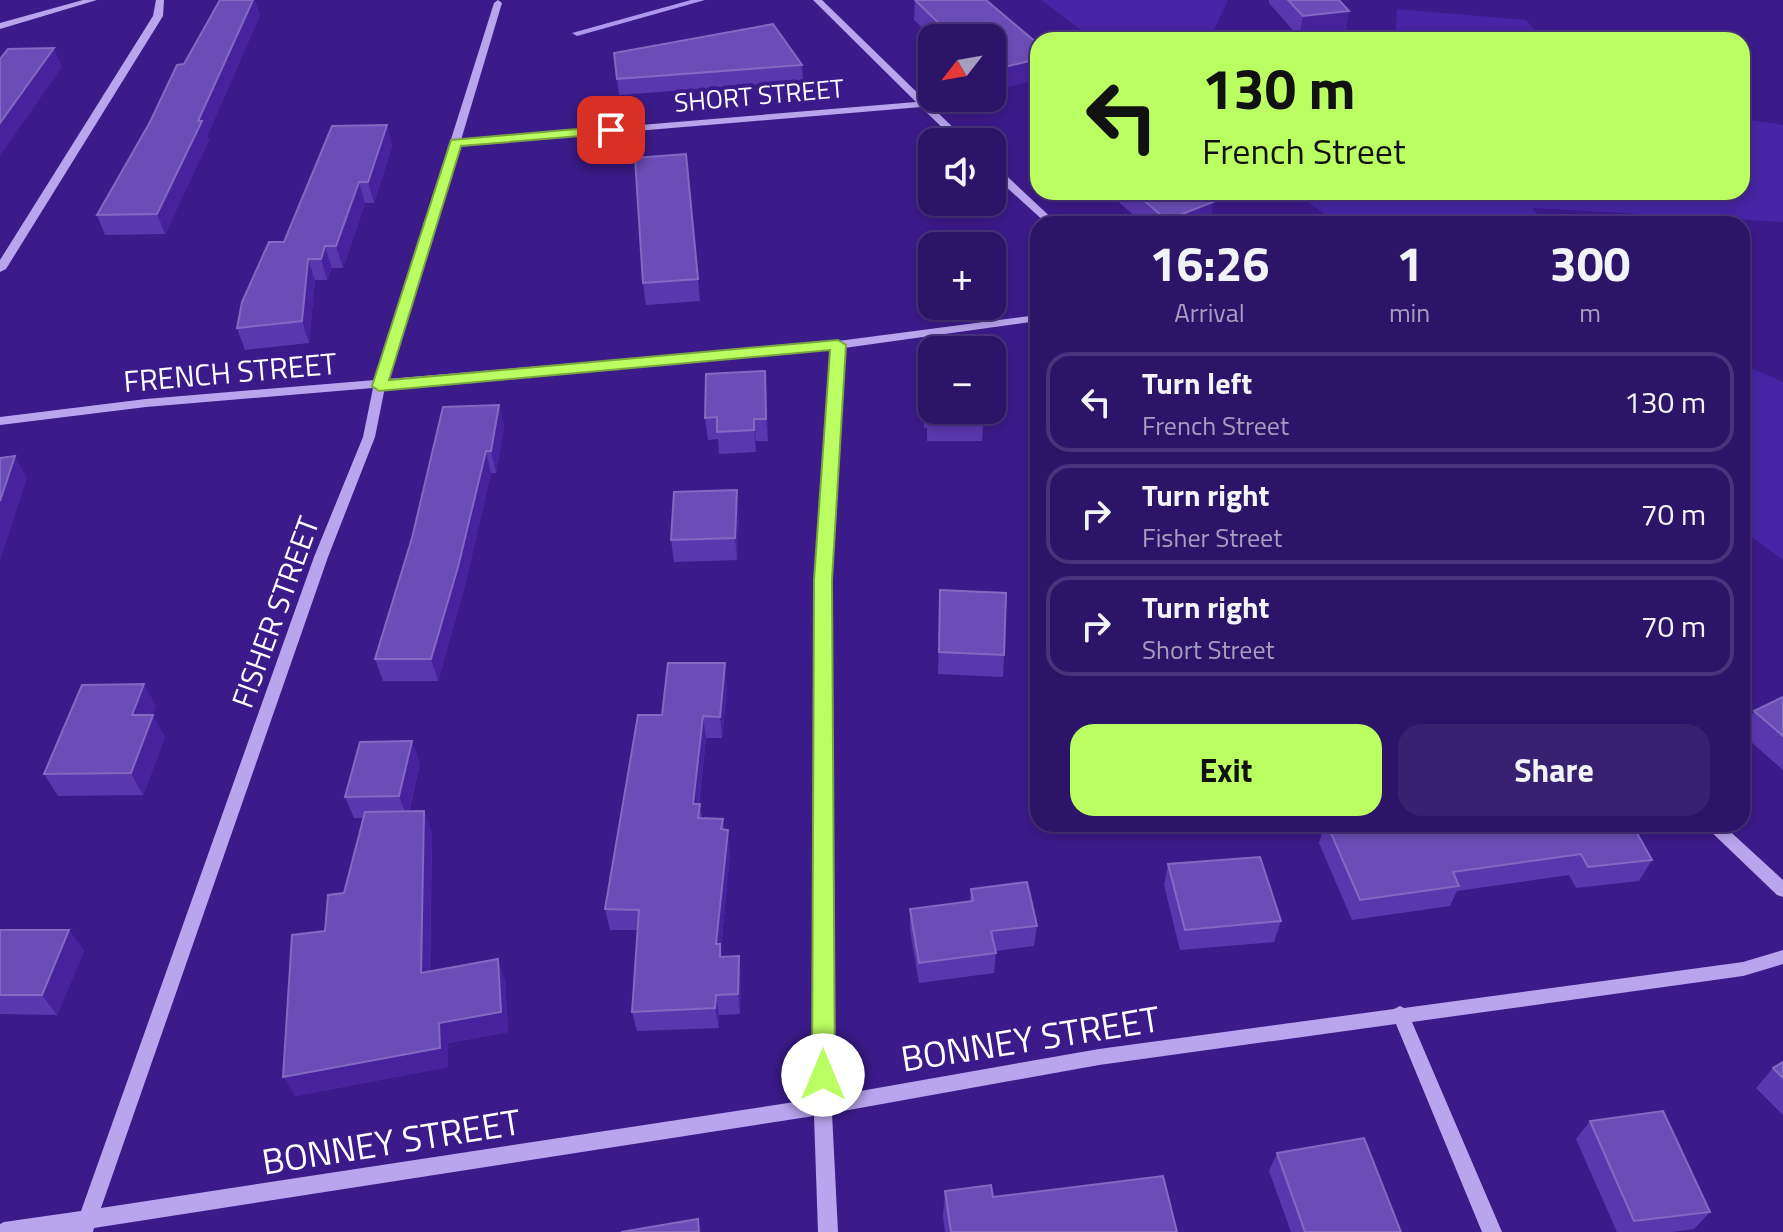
<!DOCTYPE html>
<meta charset="utf-8">
<style>
body{margin:0;font-family:"Titillium Web",sans-serif;background:#382171;color:#f1f3f6;height:100vh;display:flex;flex-direction:column;font-size:30px;white-space:nowrap}
*{box-sizing:border-box;margin:0}
p{font-size:26px;color:#a69ec0}
.icon{flex:none;width:44px;height:44px;fill:none;stroke:currentColor;stroke-width:2;stroke-linecap:round;stroke-linejoin:round}
.map{position:relative;flex:1;overflow:hidden}
.sheet{position:absolute;left:1030px;top:216px;width:720px;height:616px;display:flex;flex-direction:column;background:#2c1468;border-radius:24px;box-shadow:0 4px 12px #0003,0 0 0 2px #48337c}
.sheet>*{flex:none}
.guide{position:absolute;left:1030px;top:32px;width:720px;height:168px;border-radius:24px;box-shadow:0 4px 12px #0003,0 0 0 2px #48337c;background:#bafe61;color:#111;overflow:hidden}
.needle{width:52px;rotate:239deg}
.buttons{position:absolute;left:918px;top:24px;display:grid;gap:16px}
.buttons a{display:grid;place-items:center;width:88px;height:88px;border-radius:16px;background:#2c1468;box-shadow:0 4px 12px #0003,0 0 0 2px #48337c;font-size:40px}
.pin{position:absolute;display:grid;place-items:center;width:68px;height:68px;color:#fff;margin:-34px;border-radius:16px;box-shadow:0 4px 12px #0006}
.me{position:absolute;width:88px;margin:-44px;rotate:0deg;stroke-linejoin:round;filter:drop-shadow(0 0 6px #0008)}
.turn{display:flex;align-items:center;gap:28px;height:168px;padding:0 40px;font-size:36px}
.turn .icon{width:104px;height:104px;stroke-width:2.5}
.turn b{display:block;font-size:56px;line-height:68px}
.eta{display:flex;justify-content:space-evenly;align-items:center;height:136px;text-align:center}
.eta b{font-size:48px;font-weight:700;line-height:56px}
.cta{display:flex;gap:16px;margin-top:auto;padding:16px 40px}
.cta a{flex:1;height:92px;border-radius:24px;background:#bafe61;color:#111;font-size:32px;font-weight:700;line-height:92px;text-align:center}
.cta a+a{background:#382171;color:#f1f3f6}
ul{padding:0;list-style:none}
li{display:flex;align-items:center;gap:24px;height:100px;margin:0 16px 12px;padding:0 24px;border:4px solid #48337c;border-radius:24px}
li div{flex:1}
li b{display:block;font-size:30px}
li em{font-style:normal}
.map>svg:first-child{display:block}
</style>
<div class="map">
<svg width="1783" height="1232" viewBox="0 0 1783 1232">
<rect width="100%" height="100%" fill="#3b1b8a"/>
<path fill="#4624a3" d="M1041,0h187l-19,40h-115z
M1397,9l129,11 18,20h-149z
M1742,119l41,6v97l-251,-14 13,16h-207l-43,-32h447z
M1742,364l41,18v178l-41,-30z"/>
<g fill="none" stroke-linecap="round" stroke-linejoin="round">
<path fill="#ae98ef" fill-rule="evenodd" d="M691,0h14l-128,36 -5,-3z"/>
<path fill="#b8a5ed" fill-rule="evenodd" d="M83,0h14l-97,29v-6z
M156,0h8l-1,16 -157,253 -6,3v-12l153,-244z
M498,0l4,3 -41,137 455,-38 -103,-102h9l146,142h-11l-36,-35 -462,39 -72,233 451,-38 200,-26v6l-194,27 -14,232 2,516 267,-47 295,-40 6,-3 4,2 339,-46 40,-12v14l-40,12 -331,46 90,210h-20l-86,-208 -297,41 -267,48 6,119h-20l-4,-116 -720,112 -1,4h-93v-8l4,-2 77,-11 233,-654 49,-120 10,-49 -227,19 -146,18v-8l146,-18 229,-19 119,-377zM832,349l-16,231 -2,519 -713,109 227,-651 47,-120 10,-50z
M992,165l4,1 62,58h-11l-55,-50z
M1703,824h19l61,56v17l-6,-2z"/>
</g>
<path fill="#5938ae" d="M915,0l123,44v35l-46,12v-53h-59l-19,-18z
M1269,0h70l10,11 -4,20 -46,6 -30,-34z
M260,15l-53,121 2,4 -44,94 -60,1 -8,-20 87,-151z
M614,53l188,12 1,16 -184,14z
M387,125l5,21 -18,57h-9l-22,65h-11l-5,12h-12l-6,63 -64,7 -8,-22 47,-86z
M686,154l14,147 -54,4 -3,-22z
M1107,192h93l13,10 -4,22h-65z
M924,359l8,51h60v-50l5,36 -1,22h-12l-2,23h-55v-13h-3z
M765,371l3,70h-12v11l-37,2 -1,-15 -10,1 -3,-22z
M499,405l5,22 -8,46h-5l-27,116 -26,92h-55l-8,-22z
M739,512l-2,48 -63,2 -3,-22z
M940,590l64,65 -1,22 -65,-3z
M727,685l-5,53h-16l-7,66 3,14 21,1 1,11 6,21 -9,98 1,8 19,19 -1,38 -21,1v13l-82,3 -5,-19 6,-82h-28l-5,-21 57,-194z
M1783,697v73l-41,-36v-4l12,-19z
M156,706l-4,9 13,22 -22,58 -85,1 -14,-22z
M420,763l-11,49 15,-1 8,22 -2,139 75,7 3,53 -60,11v24l-153,29 30,-165 19,-38 19,-75h-9l-9,-21z
M1325,824h307l20,36 -13,21 -63,7 -7,-13 -112,16 -7,15 -98,14 -33,-77z
M1168,864l113,57 -7,21 -94,8 -16,-65z
M971,889l66,37 -3,20 -38,5 -2,22 -75,10 -9,-53v-21l60,-8z
M0,930h69l15,21 -27,64 -57,-1z
M1783,1062v53l-27,-27 17,-20z
M1590,1121l120,91 -16,17 -22,3h-55l-41,-93z
M1277,1153l124,79h-110l-22,-61z
M945,1191l48,6 184,35h-232l-2,-16z"/>
<path fill="#46239c" d="M253,0h2l5,15 -53,121 2,4 -44,94 -8,-20z
M1349,11l-4,20 -46,6 4,-21z
M54,48l8,19 -62,89v-33z
M1038,59v20l-46,12v-21z
M387,125l5,21 -18,57 -6,-21z
M359,182l6,21 -22,65 -7,-22z
M1213,202l-4,22h-42v-4z
M325,246l7,22 -5,12 -6,-21z
M308,259l7,21 -6,63 -7,-22z
M765,371l2,22 1,48 -2,-22z
M499,405l5,22 -8,46 -5,-22z
M754,419l2,22v11l-2,-22z
M486,451l5,22 -27,116 -26,92 -7,-22z
M15,456l12,22 -27,83v-60z
M737,490l2,22 -2,48 -2,-22z
M725,663l2,22 -5,53 -2,-21z
M144,684l12,22 -12,31 -12,-22z
M153,715l12,22 -22,58 -12,-22z
M703,716l3,22 -10,87 -3,-21z
M412,741l8,22 -13,55 -8,-22z
M424,811l8,22 -3,160 -8,-20z
M728,830l2,21 -9,98 2,15 -7,-20z
M69,930l15,21 -27,64 -15,-20z
M739,956l2,20 -1,38 -2,-20z
M498,959l7,20 3,53 -60,11v24l-153,29 -12,-19 156,-54z
M716,995l3,20v13l-4,-20z"/>
<path fill="#6b4db7" stroke="#8269c2" stroke-width="2" d="M220,0h33l-55,121h4l-45,93 -60,1 53,-93 27,-57 7,-1z
M915,0h71l52,44v15l-46,11v-32h-38z
M1288,0h51l10,11 -46,5z
M773,24l29,41 -185,14 -3,-26z
M54,48l-54,75v-64l8,-10z
M387,125l-19,57h-9l-23,64h-11l-4,13h-13l-6,62 -65,7 5,-26 27,-60h15l48,-116z
M686,154l12,125 -55,4 -8,-125z
M1134,192h66l13,10 -46,18z
M924,359h8v51h52v9h-57v-13h-3z
M992,360h4l1,36h-5z
M765,371l1,48h-12v11l-37,2v-15l-12,1 1,-44z
M499,405l-8,46h-5l-28,116 -27,92h-56l37,-121 31,-131z
M15,456l-15,45v-43z
M737,490l-2,48 -64,2 3,-48z
M940,590l66,3 -2,62 -65,-3z
M668,663h57l-5,54 -17,-1 -10,88h7l-2,14 25,1 -2,10 7,1 -12,114h4v13l19,-1 -1,38 -22,1 -1,13 -83,4 7,-102 -34,-1 33,-194h24z
M144,684l-12,31h21l-22,58 -87,1 38,-89z
M1783,697v39l-29,-25z
M412,741l-13,55 -54,1 15,-55z
M424,811l-3,162 77,-14 3,53 -62,11 1,25 -157,29 9,-142 33,-4 3,-36 16,-2 21,-81z
M1327,824h305l20,36 -64,7 -7,-13 -128,18 6,14 -99,14z
M1260,857l21,64 -96,9 -17,-66z
M1027,882l10,44 -46,5 5,22 -77,10 -9,-54 63,-8 -2,-12z
M0,930h69l-27,65h-42z
M1783,1062v16l-10,-10z
M1663,1111l47,101 -76,9 -44,-100z
M1364,1138l37,94h-96l-28,-79z
M1163,1176l14,56h-226l-6,-41 46,-6 2,12z
M698,1219l1,13h-78z"/>
<path fill="#bafe61" stroke="#79a53f" stroke-width="2" d="M611,126l7,4 -2,3 -155,13 -72,234 449,-40 8,5 -14,235 3,495 -3,7 -9,4 -8,-4 -3,-7 2,-495 16,-230 -451,41 -7,-5 79,-246z"/>
<g text-anchor="middle" dominant-baseline="central" stroke-width="8" stroke-linejoin="round" paint-order="stroke">
<g font-size="26" fill="#fff" stroke="#3b1b8a">
<text transform="translate(759 95) rotate(-5)">SHORT STREET</text>
</g>
<g font-size="30" fill="#fff" stroke="#3b1b8a">
<text transform="translate(230 372) rotate(-5)">FRENCH STREET</text>
<text transform="translate(275 612) rotate(-70)">FISHER STREET</text>
</g>
<g font-size="36" fill="#fff" stroke="#3b1b8a">
<text transform="translate(1030 1038) rotate(-9)">BONNEY STREET</text>
<text transform="translate(391 1141) rotate(-9)">BONNEY STREET</text>
</g>
</g>
</svg>
<div class="buttons">
<a><svg class="needle" viewBox="-14 -14 28 28"><path d="M0-13l5 13h-10z" fill="#e53935"/><path d="M0 13l5-13h-10z" fill="#a69ec0"/></svg></a>
<a><svg class="icon" aria-label="sound" viewBox="0 0 24 24"><path d="M4 9h4l5-4v14l-5-4H4zM17 9q2 3 0 6"/></svg></a>
<a>+</a>
<a>−</a>
</div>
<div class="pin" style="left:611px;top:130px;background:#d93025"><svg class="icon" aria-label="arrive" viewBox="0 0 24 24"><path d="M6 21V4h12l-3 4 3 4H6"/></svg></div>
<svg class="me" style="left:823px;top:1075px" viewBox="-20 -20 40 40"><circle r="19" fill="#fff"/><path d="M0-13L10 11 0 6-10 11z" fill="#bafe61"/></svg>
<div class="guide">
<div class="turn"><svg class="icon" aria-label="left" viewBox="0 0 24 24"><path d="M17 20v-9H6M10 6l-5 5 5 5"/></svg><div><b>130 m</b>French Street</div></div>
</div>
<section class="sheet">
<div class="eta">
<div><b>16:26</b><p>Arrival</p></div>
<div><b>1</b><p>min</p></div>
<div><b>300</b><p>m</p></div>
</div>
<ul>
<li><svg class="icon" aria-label="left" viewBox="0 0 24 24"><path d="M17 20v-9H6M10 6l-5 5 5 5"/></svg><div><b>Turn left</b><p>French Street</p></div><em>130 m</em></li>
<li><svg class="icon" aria-label="right" viewBox="0 0 24 24"><path d="M7 20v-9h11M14 6l5 5-5 5"/></svg><div><b>Turn right</b><p>Fisher Street</p></div><em>70 m</em></li>
<li><svg class="icon" aria-label="right" viewBox="0 0 24 24"><path d="M7 20v-9h11M14 6l5 5-5 5"/></svg><div><b>Turn right</b><p>Short Street</p></div><em>70 m</em></li>
</ul>
<div class="cta"><a>Exit</a><a>Share</a></div>
</section>
</div>
